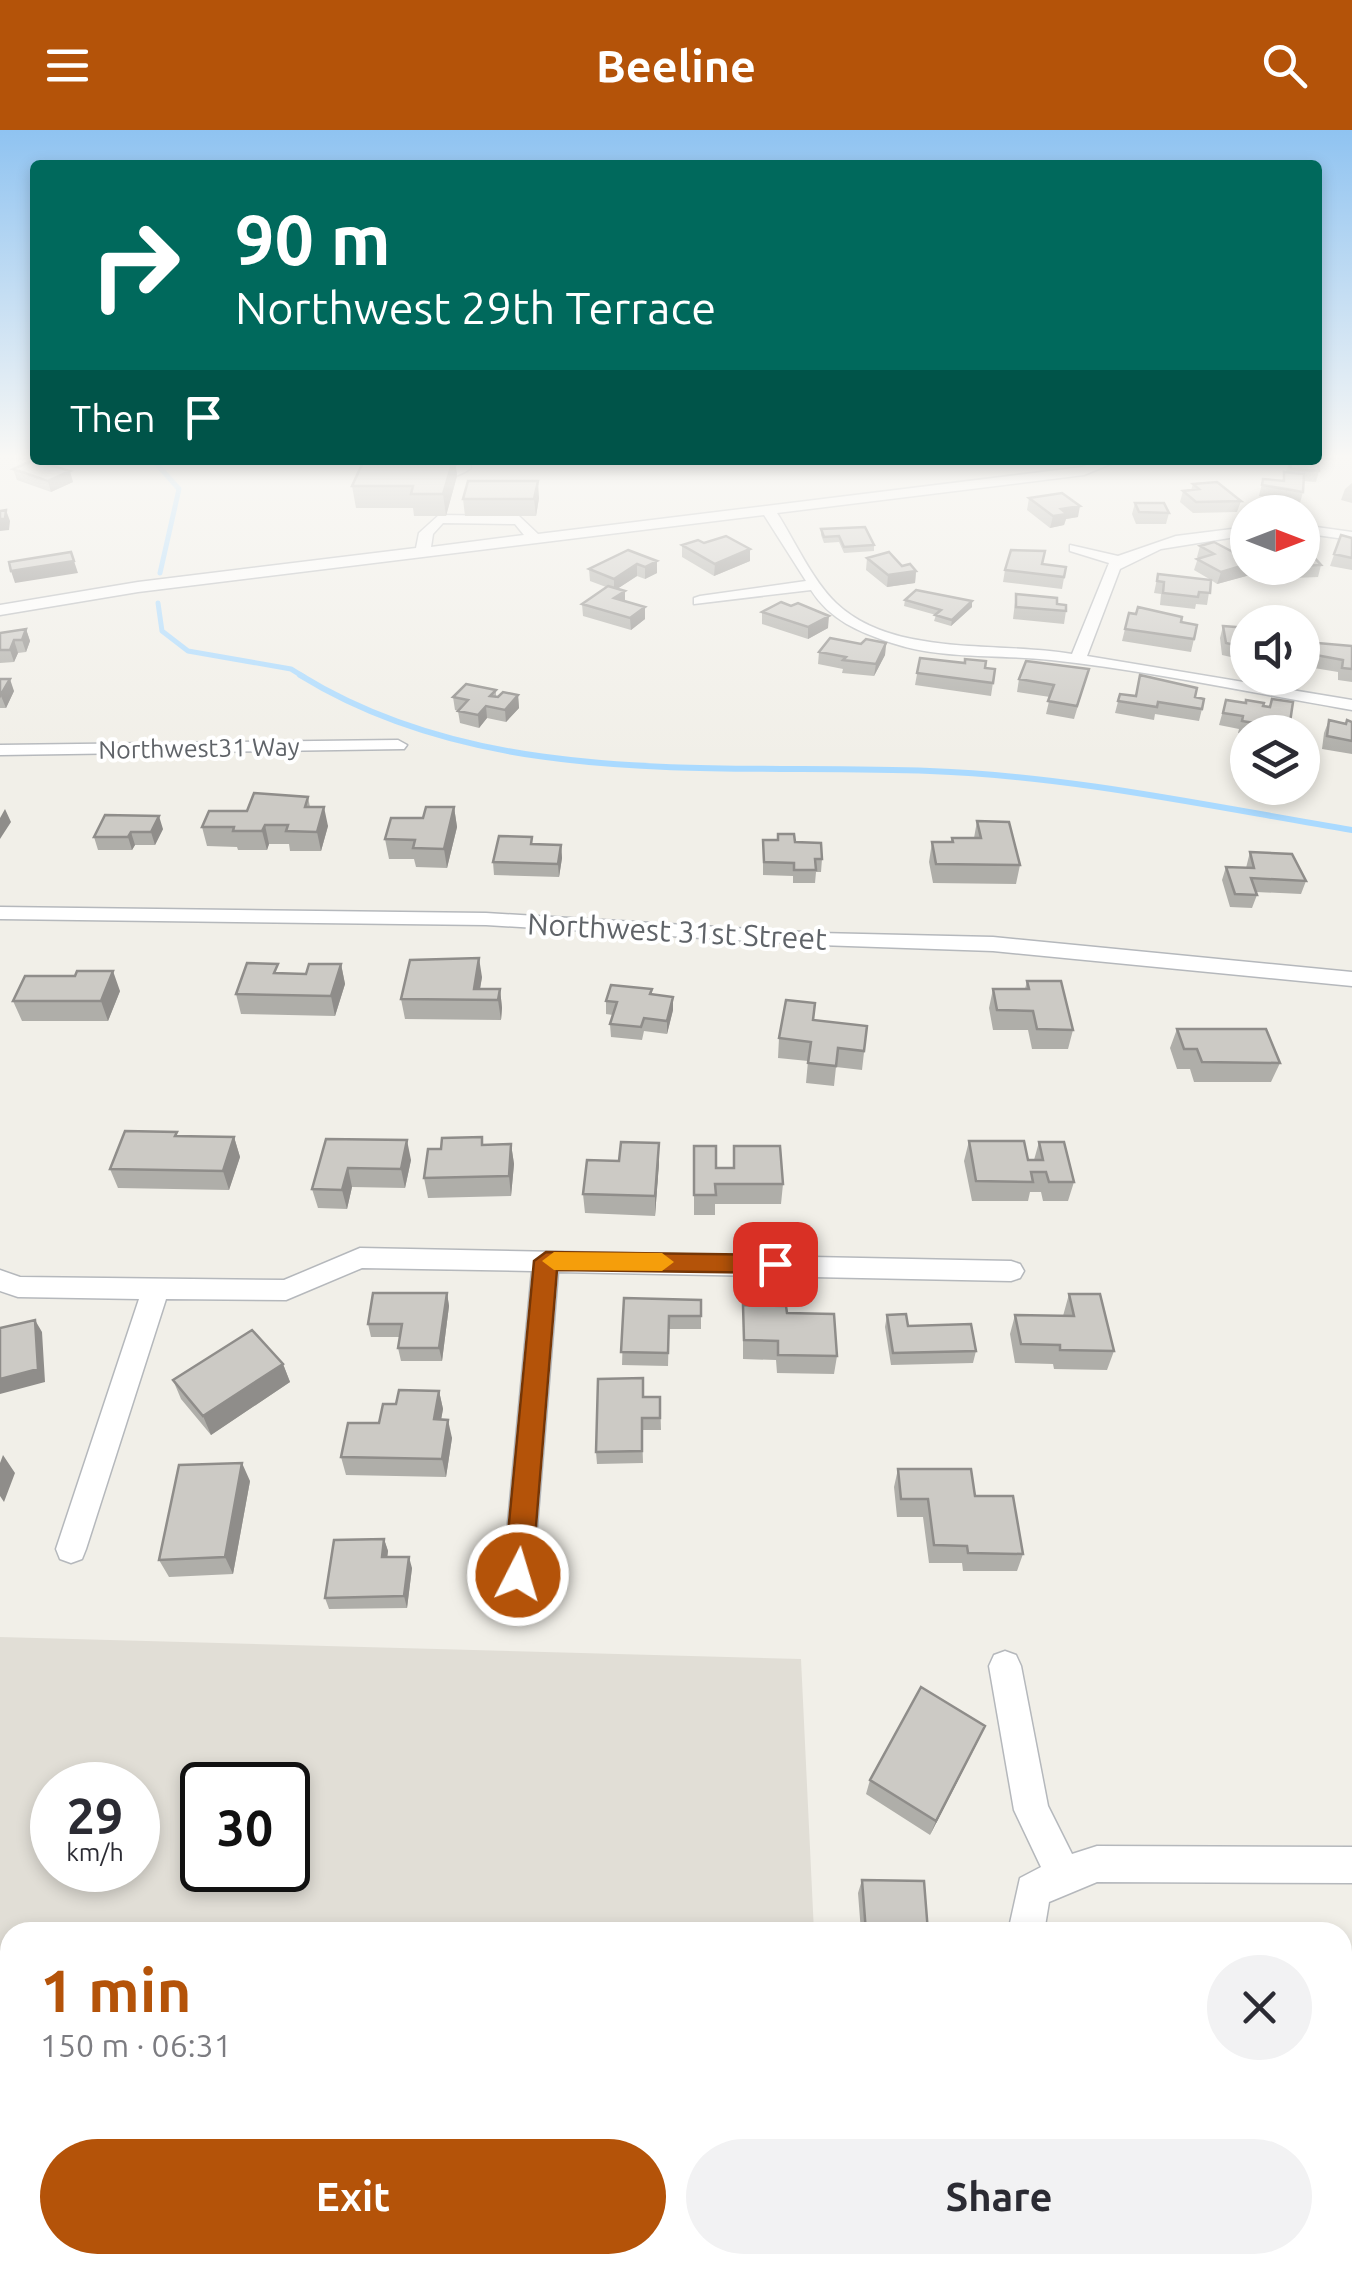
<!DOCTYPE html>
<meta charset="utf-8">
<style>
body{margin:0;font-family:Ubuntu,sans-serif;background:#f2f2f3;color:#2b2b33;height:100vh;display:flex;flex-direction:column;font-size:38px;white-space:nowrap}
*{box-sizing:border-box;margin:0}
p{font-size:32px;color:#7c7c81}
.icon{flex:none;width:55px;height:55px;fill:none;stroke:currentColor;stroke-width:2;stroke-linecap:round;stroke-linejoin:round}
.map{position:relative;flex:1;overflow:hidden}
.details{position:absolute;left:0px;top:1792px;width:1352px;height:352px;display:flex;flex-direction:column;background:#fff;border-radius:30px 30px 0 0;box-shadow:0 5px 15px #0003}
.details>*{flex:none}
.banner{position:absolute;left:30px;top:30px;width:1292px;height:305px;border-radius:10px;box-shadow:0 5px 15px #0003;background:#00695c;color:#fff;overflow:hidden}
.needle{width:65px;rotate:90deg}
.tools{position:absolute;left:1230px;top:365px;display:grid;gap:20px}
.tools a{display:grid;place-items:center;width:90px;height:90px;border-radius:50%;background:#fff;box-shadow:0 5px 15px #0003;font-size:50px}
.speed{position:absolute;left:30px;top:1632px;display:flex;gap:20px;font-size:50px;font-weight:700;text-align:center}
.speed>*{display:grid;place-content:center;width:130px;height:130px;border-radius:50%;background:#fff;box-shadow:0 5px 15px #0003;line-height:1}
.speed small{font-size:25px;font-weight:400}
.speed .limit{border:5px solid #111;border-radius:15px;background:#fff;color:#111}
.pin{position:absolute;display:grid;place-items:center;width:85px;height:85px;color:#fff;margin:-42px;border-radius:20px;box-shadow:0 5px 15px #0006}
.me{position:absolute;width:110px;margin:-55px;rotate:5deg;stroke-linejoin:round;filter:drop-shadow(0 0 8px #0008)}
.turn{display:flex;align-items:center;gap:35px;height:210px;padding:0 40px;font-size:45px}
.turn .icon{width:130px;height:130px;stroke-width:2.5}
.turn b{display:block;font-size:70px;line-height:85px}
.then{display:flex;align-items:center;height:95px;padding:0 40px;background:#0003;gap:20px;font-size:38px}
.round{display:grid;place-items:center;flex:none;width:105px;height:105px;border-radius:52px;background:#f2f2f3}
.overview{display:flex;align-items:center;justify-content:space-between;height:170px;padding:0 40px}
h1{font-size:60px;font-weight:600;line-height:75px;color:#b45309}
.action{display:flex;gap:20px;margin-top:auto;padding:20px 40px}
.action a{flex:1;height:115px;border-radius:60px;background:#b45309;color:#fff;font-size:40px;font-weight:600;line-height:115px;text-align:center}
.action a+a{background:#f2f2f3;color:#2b2b33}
header{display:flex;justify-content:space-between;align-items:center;height:130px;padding:0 40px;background:#b45309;color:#fff;font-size:45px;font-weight:600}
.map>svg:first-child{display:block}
</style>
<header><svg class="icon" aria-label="menu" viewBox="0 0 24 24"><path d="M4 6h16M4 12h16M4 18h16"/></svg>Beeline<svg class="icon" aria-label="search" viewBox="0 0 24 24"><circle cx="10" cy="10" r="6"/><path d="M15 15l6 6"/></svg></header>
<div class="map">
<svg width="1352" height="2143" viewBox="0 0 1352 2143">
<rect width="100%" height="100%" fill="#f1efe8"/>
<path fill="#e1ded6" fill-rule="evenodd" d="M0,1507l801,22 13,273h-804v333h819l1,8h-830zM52,1655h86v85h-86zM202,1655h86v85h-86z"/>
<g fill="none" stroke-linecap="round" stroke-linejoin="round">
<path stroke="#aadaff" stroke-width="5" d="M153,330l26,29 -19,84
M158,473l4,28 26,20 103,18 13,8"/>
<path stroke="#aadaff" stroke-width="6" d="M300,545c188,116 419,88 630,96 142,5 283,36 422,59"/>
<defs>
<path id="minor" d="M422,330h14l2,9 19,-3 -2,-6h14l2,8c-13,10 -32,13 -46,4z
M1101,330h19l-36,15 -307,38c18,28 35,67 59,90 58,55 163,38 236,51l37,-91 -39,-12v-6l48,11 58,-20 72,-9v8l-87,14 -41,20 -33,87 265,44v10c-100,-17 -201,-39 -301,-50 -53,-6 -108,0 -159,-17 -33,-11 -62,-23 -81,-53l-117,14v-6l6,-2 106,-15 -42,-66 -626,77 -138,23v-10l138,-23 278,-34 3,-15 20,-18 80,1 19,18 544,-67zM443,393l72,1 9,11 -93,12 2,-13z
M1302,395l50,7v8l-50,-7z
M398,610l9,5 -3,4 -404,6v-10z
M0,777l486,6 333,20 174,4 359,35v14l-359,-35 -174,-6 -333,-20 -486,-6z
M360,1118l651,13 9,3 4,7 -4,7 -9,3 -453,-9 -25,303 -4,10 -11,4 -11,-4 -4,-10 29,-304 -170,-3 -76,32 -120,-1 -80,250 -4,10 -11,4 -11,-4 -4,-10 83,-250 -121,-2 -18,-6v-21l20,7 264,3z
M1005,1521l11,4 5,11 27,140 24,48 25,-8 255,1v36l-255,-1 -48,20 -5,30h-36l12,-54 21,-11 -27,-57 -25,-144 5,-11z
M1064,2135h42l3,8h-42z"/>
</defs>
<use href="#minor" stroke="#b5b8bc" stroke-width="3"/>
<use href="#minor" fill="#fff" fill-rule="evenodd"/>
</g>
<path fill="#afaea9" d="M363,330h92l2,16 -11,40h-32l-1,-8h-57l-4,-22z
M1290,331l29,10 -3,11 -13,-1v11l-3,11 -41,-7 4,-17 19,2z
M13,339l60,13 -22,10 -34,-12z
M1352,353v20l-11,-3 4,-11z
M1193,354l48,17 -4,11 -44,1 -13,-11 3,-11 8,-1z
M539,368l-3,18h-71l-2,-17z
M1029,368l49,19 -12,2 -2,6 -14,3 -23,-18z
M1135,373l34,10 -3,11h-30l-4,-10z
M821,399l53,16v6l-30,2 -5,-11 -15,1 -3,-8z
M1341,405l11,3v32l-22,-4z
M704,413l46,18 -36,15 -32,-19v-12z
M1303,415l18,20 -3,12 -24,1 -3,-3 -21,1 -8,-8h40z
M1200,416l48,22h4l-2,7 -33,9 -6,-4 -4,25 -11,-1 -1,5 -35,-4 1,-11 -7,-1 4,-19 53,6 -17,-10 4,-12 -1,-1z
M867,428l35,8 14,5 -1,12 -28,4 -21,-17z
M657,431v12l-12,6 -8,-3 -20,13 8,12 20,6v12l-14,11 -48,-14 -1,-12 24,-17 -16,-6 -1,-12z
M1042,434l24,3 -4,22 -59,-7 2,-12z
M1016,464l41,10 9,7 -2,13 -51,-5z
M905,470l67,1v6l-21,19 -17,-5 2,-6 -32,-9z
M791,476l37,22 -20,11 -46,-15v-12z
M1129,483l65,26 -3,13 -69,-11z
M1223,496l25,2v33l-26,-6 -2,-17z
M26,499l4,12 -4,11 -8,1 -4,9 -14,1v-30z
M1306,512l46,4v36l-14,-2v-8l-36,-6v-13z
M886,513l-1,12 -11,21 -32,-3 1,-4 -25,-5 1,-12 42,-8z
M920,528l45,5 30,6 -4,27 -76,-11z
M1089,539l-15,50 -28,-5 4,-17 -33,-5 2,-13z
M0,549l14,12 -8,17h-6z
M496,560v7l22,-2 1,13 -13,14 -19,-4 -8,10 -19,-5 -2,-12 -3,-1 -2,-13z
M1120,564l15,2 60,1 7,12 -3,12 -44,-7 -1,6 -39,-7z
M1272,569l17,30 -1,3h-40v3l-10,-2 1,-4 -20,-4 7,-25 43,7z
M1329,590l17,3 6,-1v32l-30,-5 2,-16z
M308,667l2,10 18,19 -7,25h-31l-1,-7h-20l-2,6h-29l-1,-3 -30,-1 -5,-19 45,-16z
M454,677l3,20 -10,41 -31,-1 -2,-8h-25l-4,-20 38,-21z
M977,691l43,44 -4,19 -83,-1 -4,-21 3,-20h19l1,-4h22z
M163,699l-8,16h-20l-3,5h-34l-4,-13z
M763,710l32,2 27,17 -1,13h-5l-1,11h-22v-7l-30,-1z
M533,714l28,1 1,13 -3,19 -65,-2 -1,-13z
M1250,722l56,29 -5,13 -45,-2 1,3 -5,13 -22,-1 -8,-27 4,-13 20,1z
M341,834l4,20 -10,32 -94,-2 -5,-20 44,-21 26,1z
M75,846l45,15 -12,30h-86l-9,-20z
M482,847l-2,12h20l2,19 -1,12 -96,-1 -4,-20z
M1027,851l46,49 -5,19h-36l-4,-19h-35l-4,-22 4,-19h32z
M652,859v5l21,16 -6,24 -23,-3 -2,9 -31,-3 -1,-13 3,-9 -7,-1v-13z
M814,890l53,6 -5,44 -26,-3 -2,19 -28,-3 2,-22 -30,-3 1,-20z
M1177,899l103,34 -9,19h-77l-4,-13h-13l-7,-21z
M234,1007l6,20 -11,33 -111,-2 -8,-19z
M482,1007l1,8 28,-1 3,20 -3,32 -83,2 -4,-20 17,-29z
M326,1009l85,21 -6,28 -53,-1 -5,22 -29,-1 -6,-19z
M969,1011l59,19h6l5,-18 35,40 -6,19h-25l-2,-9h-11l-2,9h-56l-8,-40z
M694,1016l22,22h17l1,-22 49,38 -2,20h-66v11h-21z
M659,1033l-4,53 -70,-3 -2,-19z
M447,1163l2,13 -7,55h-41l-3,-13 2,-11h-29l-3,-13z
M1069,1164l45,57 -7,19 -53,-1 -1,-5 -38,-1 -5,-29 5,-19 48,1z
M624,1168l77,2v29h-32l-1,37 -46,-1z
M743,1175l44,8 50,43 -3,18 -57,-1 -1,-13 -33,-1z
M887,1185l21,11 68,25 -3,12 -82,2 -6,-38z
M283,1234l7,18 -79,53 -30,-36 -8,-19z
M439,1261l4,18 -2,10 11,19 -6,39 -100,-2 -5,-18 38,-34 17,-19z
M644,1267h16l1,33h-19l1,33 -46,1 -1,-12z
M898,1339l77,27 48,58 -6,17h-54l-1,-8h-33l-6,-46h-26l-3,-30z
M250,1351l-17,93 -64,3 -10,-17z
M384,1409l4,12 -1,6 25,11 -5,40 -78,1 -4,-11z
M985,1596l-7,15 -48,94 -64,-41 4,-14z
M862,1750l66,52h-67l-3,-39z"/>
<path fill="#8f8d8a" d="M453,330h2l2,16 -11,40 -3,-22z
M70,341l3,11 -22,10 -3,-11z
M538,351l1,17 -3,18 -2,-17z
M1080,376l-2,11 -12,2 -2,6 -14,3 3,-12 8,-7z
M6,380l4,11 -1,9 -9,1v-12z
M750,419v12l-36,15 1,-12z
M74,431l4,12 -63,10 -4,-12z
M657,431v12l-12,6v-12z
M637,434v12l-23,15v-12z
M1248,434v4h4l-2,7 -33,9 4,-12z
M916,441l-1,12 -28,4 1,-12z
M625,461v12l-11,-5z
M972,471v6l-21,19 1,-6z
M645,477v12l-14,11 -1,-12z
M829,486l-1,12 -20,11v-12z
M26,499l4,12 -4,11 -4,-12z
M14,510l4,13 -4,9 -4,-12z
M886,513l-1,12 -11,21 2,-12z
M10,549l4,12 -8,17 -5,-12z
M518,565l1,13 -13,14 -1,-12z
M486,576l1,12 -8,10 -1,-13z
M324,677l4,19 -7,25 -4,-19z
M454,677l3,20 -10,41 -3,-19z
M5,679l6,13 -11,17v-21z
M159,686l4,13 -8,16 -4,-13z
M265,695l4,19 -2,6 -5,-19z
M131,702l4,13 -3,5 -4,-13z
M561,715l1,13 -3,19 -1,-13z
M479,828l3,19 -4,23 -4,-11z
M341,834l4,20 -10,32 -4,-20z
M113,841l7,20 -12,30 -7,-20z
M500,859l2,19 -1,12 -3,-20z
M673,867v13l-6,24v-13z
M234,1007l6,20 -11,33 -6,-19z
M407,1010l4,20 -6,28 -4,-19z
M659,1013v20l-4,53v-20z
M511,1014l3,20 -3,32 -2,-20z
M348,1038l4,19 -5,22 -5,-19z
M447,1163l2,13 -7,55 -3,-13z
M35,1190l7,12 3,50 -45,12v-15z
M283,1234l7,18 -79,53 -8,-19z
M439,1261l4,18 -5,28 -4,-18z
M448,1290l4,18 -6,39 -4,-18z
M3,1325l12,18 -11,29 -4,-6v-33z
M242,1333l8,18 -17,93 -8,-17z
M384,1409l4,12 -2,17 -4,-11z
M409,1427l3,11 -5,40 -3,-12z
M985,1596l-7,15 -48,94 6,-14z"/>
<path fill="#cccac5" stroke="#8f8d8a" stroke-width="2.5" d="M33,330l37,11 -22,10 -35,-12z
M364,330h89l-10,34h-32l2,-8h-61z
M1290,331l28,3 1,7 -28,-2z
M1284,342l20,2 -1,18 -41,-7 1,-6 21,2z
M468,351h70l-4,18h-71z
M1217,352l24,19 -45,1 -13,-11 16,-2 -6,-5z
M1062,363l18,13 -19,3 6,5 -14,2 -24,-18z
M1135,373h29l5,10 -30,-1z
M6,380l-1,9h-5v-8z
M865,397l9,18 -30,2 -5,-11 -15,1 -3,-8z
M1341,405l11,3v20l-18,-4z
M726,406l24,13 -35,15 -33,-19 16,-5 6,3z
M1214,412l34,18v4l-27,8 -24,-13 17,-5 -14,-8z
M1302,415h1l18,20 -19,1z
M628,420l29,11 -12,6 -8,-3 -23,15 -25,-10z
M1011,420l34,1 -3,13 24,3 -2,10 -59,-7z
M71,422l3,9 -63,10 -2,-9z
M889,422l13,14 8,-2 6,7 -28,4 -21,-17z
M1158,444l53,6 -1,13 -11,-1 -1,5 -35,-4 1,-11 -7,-1z
M608,456l17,5 -11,7 31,9 -15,11 -48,-14z
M916,460l56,11 -20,19 -17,-5 6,-5 -36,-10z
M1016,464l41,4v6l9,1v6l-50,-4z
M781,472l10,4 7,-3 31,13 -21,11 -46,-15z
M1138,477l44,10 -1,5 16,3 -3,14 -69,-10 4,-16 7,1z
M1223,496l25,2v20l-22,-5z
M26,499l-4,11h-8l-4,10h-10v-17z
M830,508l31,6 5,-5 20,4 -10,21 -33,-4 3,-3 -27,-5z
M1306,512l46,4v23l-10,-1 1,-8 -38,-7z
M920,528l45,5v-4l21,2 -1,7 10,1 -2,14 -76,-10z
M1026,531l63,8 -12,37 -29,-5 6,-16 -35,-6z
M1140,545l57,13 -2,9 9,2 -2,10 -44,-7 -1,5 -39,-6 2,-7 16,2z
M0,549h10l-10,17z
M466,554l30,6 -6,6 8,1 5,-5 15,3 -13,15 -19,-4 -8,9 -20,-4 10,-11 -15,-3z
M1272,569l21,3 -4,27 -47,-8 1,-5 -20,-3 3,-13 20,3v-3l18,3 -1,3 7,1z
M1329,590l17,4 1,-4 5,2v19l-25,-5z
M254,663l54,4 -3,10h19l-7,25 -31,-1 2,-6h-23l-3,6h-29l1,-4h-32l7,-16h38z
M426,677h28l-10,42 -31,-1 2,-8 -30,-1 6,-21h32z
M105,685l54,1 -8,16h-20l-3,5h-34z
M977,691l32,1 11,43 -84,-1 -4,-22h21l-1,-4h29z
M778,704h16l1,8 26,1 1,16h-7l1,11h-22v-7l-30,-1 -1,-22h15z
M499,706l33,1 -1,7 30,1 -3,19 -65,-2z
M1250,722l42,2 14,27 -55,-3 6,17 -22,-1 -9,-27 28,1z
M479,828l-5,31h26l-2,11 -97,-1 9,-39z
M247,833l31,1 -4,9 32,1 3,-10h32l-10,32 -95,-2z
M77,841h36l-12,30h-88l12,-25h50z
M1027,851h34l12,49 -36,-1 -4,-18 -36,-1 -4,-21h36z
M611,855l41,4 -2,5 23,3 -6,24 -23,-3 -3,9 -31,-3 7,-22 -11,-1z
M786,870l29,3 -2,17 54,6 -3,25 -26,-3 -2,18 -28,-3 3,-21 -32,-4z
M1177,899h89l14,34 -78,-1 -5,-13h-13z
M125,1001l52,1 -2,4 59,1 -11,34 -113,-2z
M482,1007v8l29,-1 -2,32 -85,2 4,-29h13l1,-11z
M326,1009l81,1 -6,29 -53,-1 -6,22 -30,-1z
M969,1011h55l4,19h15l-4,-18h25l10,40h-25l-3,-10h-15l2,10 -57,-1z
M621,1012l38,1 -4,53 -72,-2 4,-34 32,1z
M694,1016h22v22h18v-22h46l3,38h-68l1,11h-22z
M373,1163h74l-8,55h-41l4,-24h-34z
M1069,1164h31l14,57 -54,-1v-5l-39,-1 -6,-29 59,1z
M624,1168l77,2v16h-32l-1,37 -47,-1z
M743,1175l43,1 1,7 47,1 3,42 -59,-1v-14l-34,-1z
M906,1184l2,12 63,-2 5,27 -83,2 -6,-38z
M35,1190l3,49 -38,10v-51z
M252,1200l31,34 -80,52 -30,-36z
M643,1248v19h17v21h-18v33l-46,1 2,-73z
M399,1260l40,1 -5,28 14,1 -6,39 -101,-2 7,-34h31l4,-19h13z
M242,1333l-17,94 -66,3 20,-95z
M898,1339h73l4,27h38l10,58 -55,-1 -1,-7 -33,-1 -6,-46h-27z
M384,1409l-2,18h27l-5,39 -79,2 9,-58z
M921,1557l64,39 -49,95 -66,-41z
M862,1750l62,1 4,51h-62z"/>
<linearGradient id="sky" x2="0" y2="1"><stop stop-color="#8fc3f1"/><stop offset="0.52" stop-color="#f9f8f5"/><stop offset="1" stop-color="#f9f8f5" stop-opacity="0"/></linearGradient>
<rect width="1352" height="628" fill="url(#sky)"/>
<path fill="#b45309" stroke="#753606" stroke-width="2.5" d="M546,1122l229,3 12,9 -12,9 -218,-3 -25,305 -4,9 -10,4 -10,-4 -4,-9 30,-314z"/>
<path fill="#f59e0b" d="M554,1122l108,1 12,9 -12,9 -108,-1 -12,-9z"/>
<g text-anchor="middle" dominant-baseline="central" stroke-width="8" stroke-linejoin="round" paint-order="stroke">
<g font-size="25" fill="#5f6368" stroke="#fff">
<text transform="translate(199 618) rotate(-1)">Northwest31 Way</text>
</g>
<g font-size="30" fill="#5f6368" stroke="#fff">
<text transform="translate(677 801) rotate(3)">Northwest 31st Street</text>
</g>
</g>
</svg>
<div class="tools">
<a><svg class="needle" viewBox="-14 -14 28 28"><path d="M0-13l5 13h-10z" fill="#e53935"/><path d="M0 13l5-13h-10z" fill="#7c7c81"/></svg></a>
<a><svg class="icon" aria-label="sound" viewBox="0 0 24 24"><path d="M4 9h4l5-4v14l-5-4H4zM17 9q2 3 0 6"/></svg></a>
<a><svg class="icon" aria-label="layers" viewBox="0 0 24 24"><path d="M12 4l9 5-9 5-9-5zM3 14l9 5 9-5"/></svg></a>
</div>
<div class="speed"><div>29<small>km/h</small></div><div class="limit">30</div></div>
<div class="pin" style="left:775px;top:1134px;background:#d93025"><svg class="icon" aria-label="arrive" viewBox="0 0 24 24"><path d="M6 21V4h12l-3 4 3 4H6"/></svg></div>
<svg class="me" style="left:518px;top:1445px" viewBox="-20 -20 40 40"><circle r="17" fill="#b45309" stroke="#fff" stroke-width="3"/><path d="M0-11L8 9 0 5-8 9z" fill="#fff"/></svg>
<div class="banner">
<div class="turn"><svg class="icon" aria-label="right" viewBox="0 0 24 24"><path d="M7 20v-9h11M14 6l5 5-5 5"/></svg><div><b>90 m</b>Northwest 29th Terrace</div></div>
<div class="then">Then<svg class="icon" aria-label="arrive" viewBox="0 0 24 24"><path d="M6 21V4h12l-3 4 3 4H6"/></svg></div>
</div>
<section class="details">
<div class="overview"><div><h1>1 min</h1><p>150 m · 06:31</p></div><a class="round"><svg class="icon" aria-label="close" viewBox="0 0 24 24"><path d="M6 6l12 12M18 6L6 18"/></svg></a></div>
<div class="action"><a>Exit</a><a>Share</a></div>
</section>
</div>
